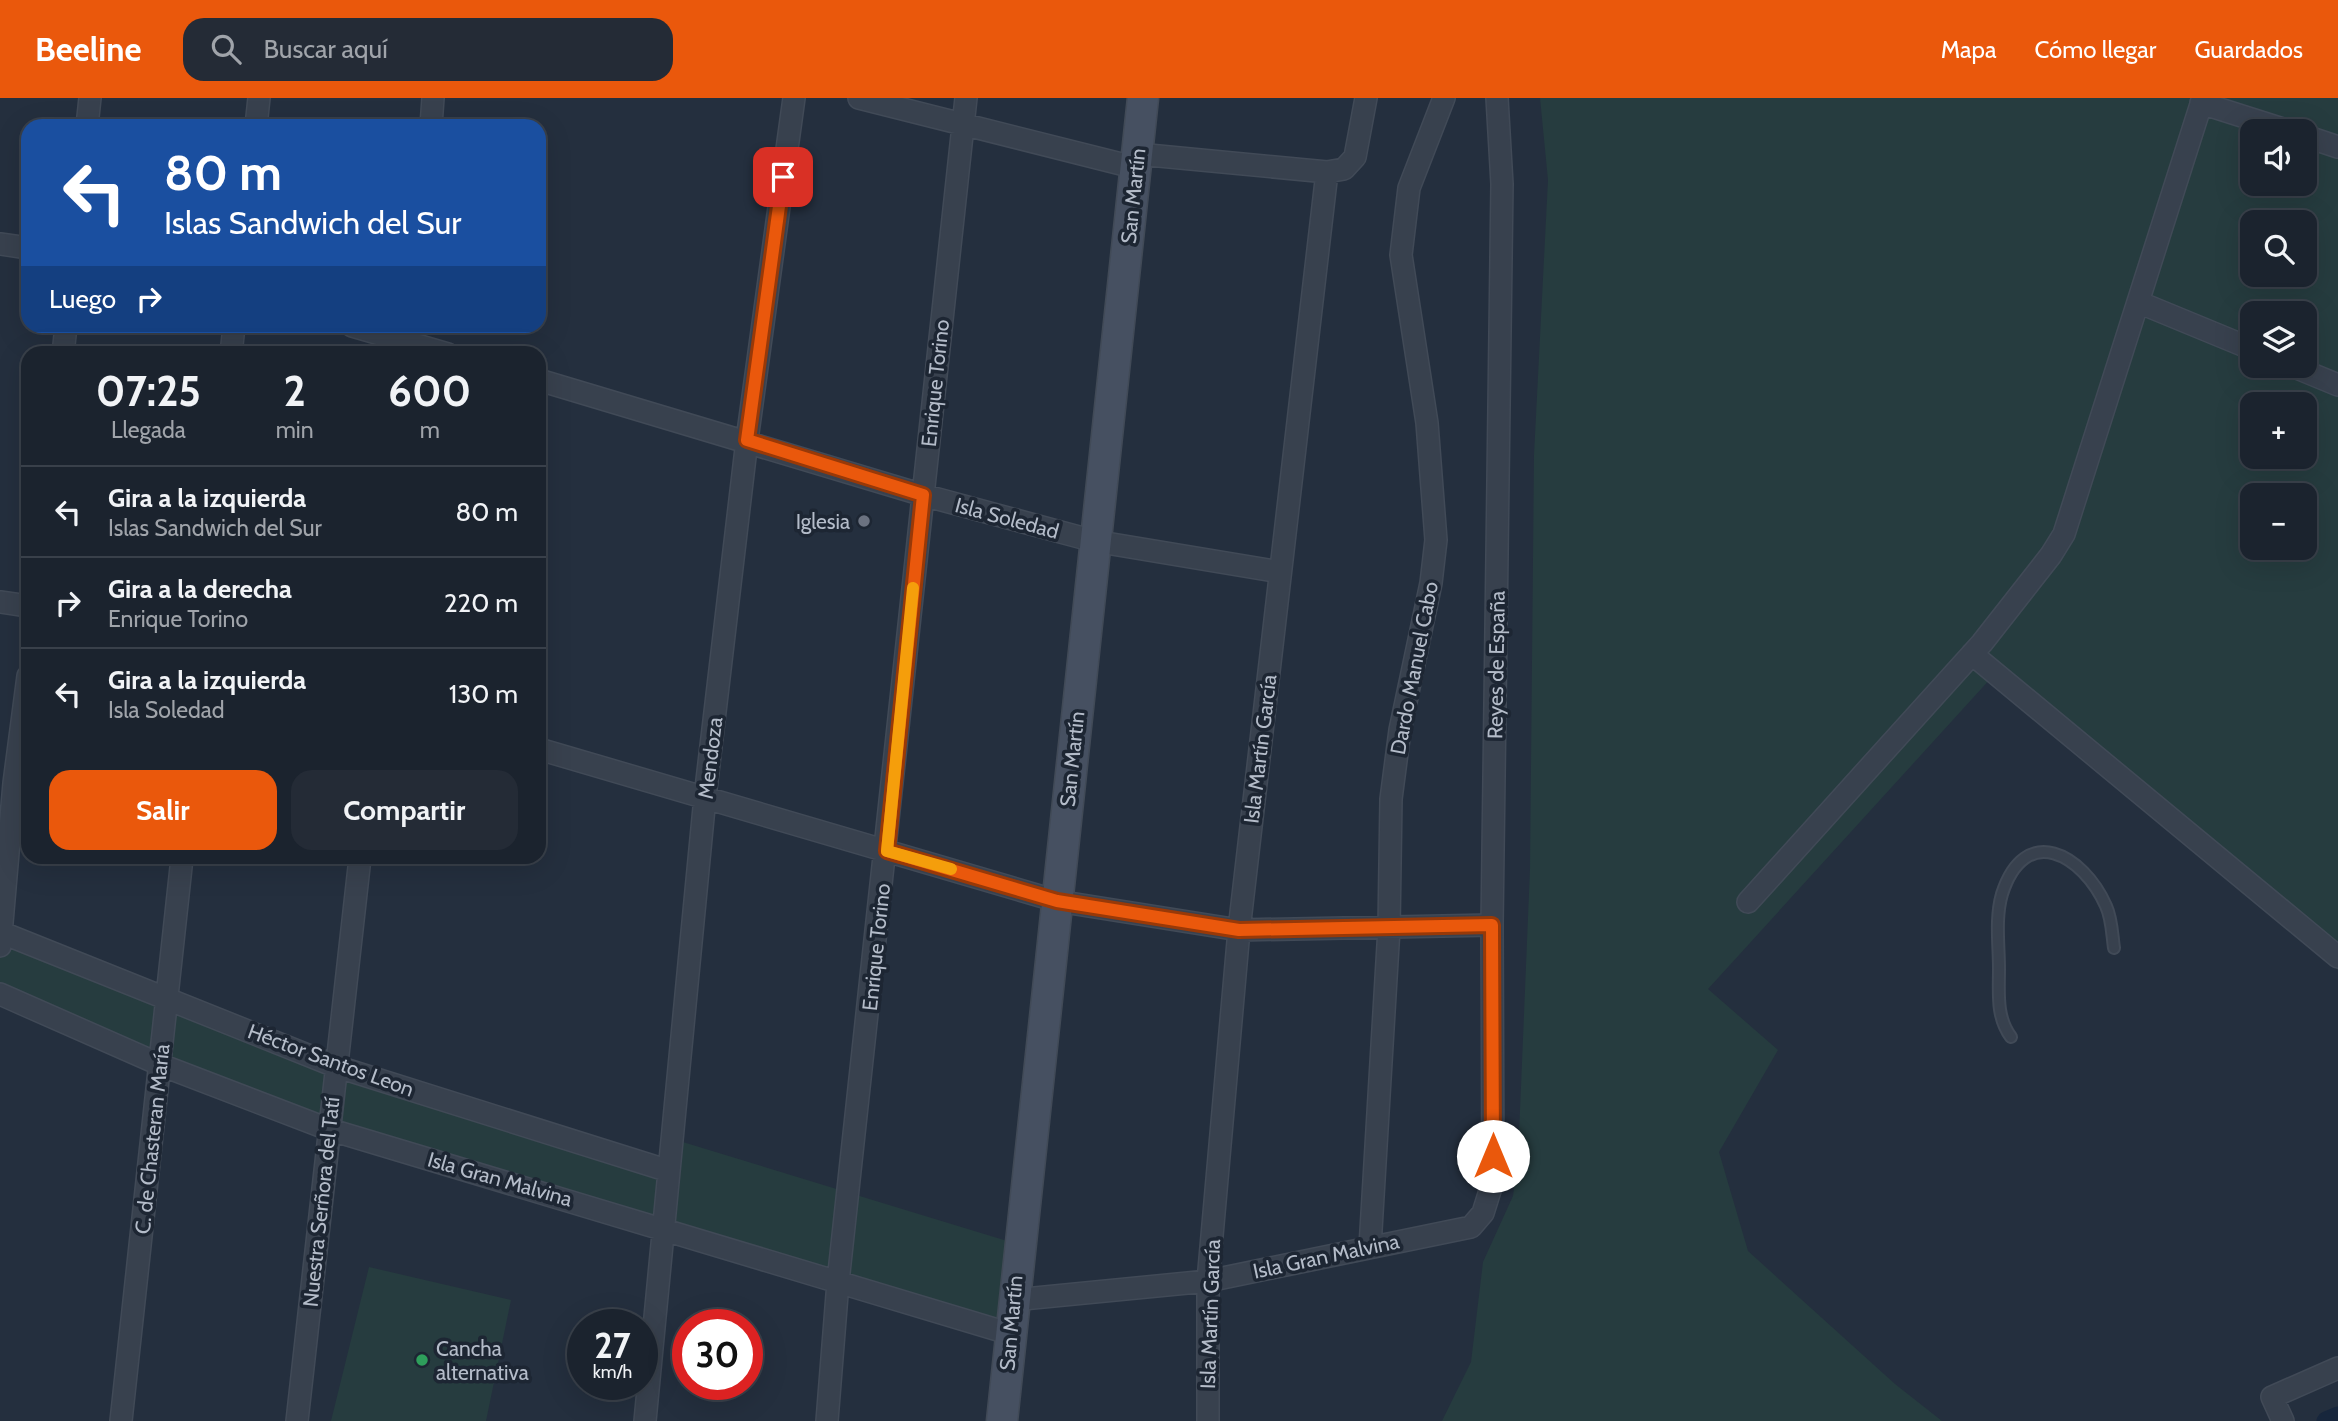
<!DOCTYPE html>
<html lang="es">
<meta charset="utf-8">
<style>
body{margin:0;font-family:Cabin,sans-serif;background:#242b36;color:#f1f3f6;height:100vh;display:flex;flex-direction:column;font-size:26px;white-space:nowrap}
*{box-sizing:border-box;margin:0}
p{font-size:23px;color:#a0a4aa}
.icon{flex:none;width:38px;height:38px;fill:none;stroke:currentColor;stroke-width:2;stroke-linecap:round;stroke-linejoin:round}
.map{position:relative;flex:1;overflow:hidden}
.side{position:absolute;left:21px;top:248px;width:525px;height:518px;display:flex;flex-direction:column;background:#1b232e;border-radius:21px;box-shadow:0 7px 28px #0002,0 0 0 2px #39404a}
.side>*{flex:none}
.hud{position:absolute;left:21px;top:21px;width:525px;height:214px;border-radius:21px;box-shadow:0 7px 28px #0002,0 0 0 2px #39404a;background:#1a4fa0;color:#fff;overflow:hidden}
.fabs{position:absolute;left:2240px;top:21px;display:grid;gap:14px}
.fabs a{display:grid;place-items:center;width:77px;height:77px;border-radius:14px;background:#1b232e;box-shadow:0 7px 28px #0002,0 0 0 2px #39404a;font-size:35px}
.speed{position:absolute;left:567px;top:1211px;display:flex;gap:14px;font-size:35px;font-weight:700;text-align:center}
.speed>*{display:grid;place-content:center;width:91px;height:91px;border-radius:50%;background:#1b232e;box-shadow:0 7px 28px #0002,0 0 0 2px #39404a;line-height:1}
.speed small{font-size:18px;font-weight:400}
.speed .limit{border:10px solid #d22;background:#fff;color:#111}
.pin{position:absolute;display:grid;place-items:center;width:60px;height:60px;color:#fff;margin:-30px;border-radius:14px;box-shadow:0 4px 10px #0006}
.me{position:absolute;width:77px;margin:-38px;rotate:0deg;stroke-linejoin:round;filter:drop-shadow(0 0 5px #0008)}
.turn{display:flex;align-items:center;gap:24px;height:147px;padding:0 28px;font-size:32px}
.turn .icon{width:91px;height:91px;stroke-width:2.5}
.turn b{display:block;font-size:49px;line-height:60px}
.then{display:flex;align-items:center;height:66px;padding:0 28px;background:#0003;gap:14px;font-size:26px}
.eta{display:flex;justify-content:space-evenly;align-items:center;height:119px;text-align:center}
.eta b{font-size:42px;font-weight:700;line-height:49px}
.action{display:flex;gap:14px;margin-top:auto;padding:14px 28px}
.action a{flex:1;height:80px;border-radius:21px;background:#ea580c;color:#fff;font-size:28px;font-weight:700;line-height:80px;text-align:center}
.action a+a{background:#242b36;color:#f1f3f6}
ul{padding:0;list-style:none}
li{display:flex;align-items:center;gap:21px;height:91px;padding:0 28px;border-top:2px solid #39404a}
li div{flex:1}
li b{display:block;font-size:26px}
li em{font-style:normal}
header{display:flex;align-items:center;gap:42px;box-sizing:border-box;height:98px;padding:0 35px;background:#ea580c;color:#fff}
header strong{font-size:33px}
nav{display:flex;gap:38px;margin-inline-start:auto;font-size:24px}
.search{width:490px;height:63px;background:#242b36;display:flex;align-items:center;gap:18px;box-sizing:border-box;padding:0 24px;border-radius:21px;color:#a0a4aa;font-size:26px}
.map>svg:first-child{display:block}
</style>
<header>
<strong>Beeline</strong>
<div class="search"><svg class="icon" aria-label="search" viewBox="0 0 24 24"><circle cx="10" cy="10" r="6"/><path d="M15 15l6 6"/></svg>Buscar aquí</div>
<nav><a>Mapa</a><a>Cómo llegar</a><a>Guardados</a></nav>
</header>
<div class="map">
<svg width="2338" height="1323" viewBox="0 0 2338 1323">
<rect width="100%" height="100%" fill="#242f3e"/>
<path fill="#263c3f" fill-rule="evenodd" d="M1540,0h798v872l-346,-293 -284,312 70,61 -59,102 29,99 147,133 47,37h-500l29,-59 12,-100 30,-66 5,-37 12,-290 4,-414 14,-275zM2252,33h53v53h-53zM2252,124h53v53h-53zM2252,215h53v53h-53zM2252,306h53v53h-53zM2252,397h53v53h-53z
M0,833l336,137 333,104 4,-33 344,105 -7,88 -681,-204 -329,-134z
M369,1169l142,33 -25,121h-155z"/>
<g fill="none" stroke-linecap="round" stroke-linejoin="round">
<path stroke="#17263c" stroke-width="19" d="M2326,1323l12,-5"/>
<defs>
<path id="lane" d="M2011,939c-15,-20 -12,-44 -12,-68 0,-24 -4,-51 3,-75 23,-72 81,-40 104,12 6,13 6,28 8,42"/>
<path id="street" d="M859,0l278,70
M2201,5l88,28
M87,28l3,-28
M256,28l3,-28
M431,28l2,-28
M2305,38l33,11
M1138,56l189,18
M0,146l28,4
M2138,204l114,47
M352,228l96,28
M63,256l3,-28
M231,256l3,-28
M2292,268l46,19
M539,282l384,115 171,46 186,31
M0,504l28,4
M1972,556l366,303
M539,651l518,152 182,29 253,-5
M1748,804l234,-259 69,-88 13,-21 139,-436
M0,834l335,134 334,105
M0,848l14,-163 14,-107
M0,896l161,71 167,64 683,205
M1370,1149l19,-319 2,-129 9,-69 31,-147 5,-43 -9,-117 -26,-168 8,-67 35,-90
M1013,1202l195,-19 263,-54 12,-14 10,-32 -1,-256 10,-741 -5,-86
M121,1323l61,-563
M297,1323l63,-563
M645,1323l60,-624 42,-357 47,-342
M827,1323l11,-139 128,-1184
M1208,1323v-140l31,-351 88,-758 17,-3 11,-12 11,-59
M2283,1323l-11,-24 66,-29"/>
<path id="secondary" d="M1002,1323l141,-1323"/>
</defs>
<use href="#lane" stroke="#414a57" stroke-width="14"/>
<use href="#street" stroke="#414a57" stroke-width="24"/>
<use href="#secondary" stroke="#414a57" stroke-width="33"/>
<use href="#lane" stroke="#38414e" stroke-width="10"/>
<use href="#street" stroke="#38414e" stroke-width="21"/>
<use href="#secondary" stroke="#465061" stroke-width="30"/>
</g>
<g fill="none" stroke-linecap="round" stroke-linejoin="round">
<defs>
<path id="route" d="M783,79l-36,263 176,55 -36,356 170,50 182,29 253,-5 1,231"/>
</defs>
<use href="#route" stroke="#983908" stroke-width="18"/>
<use href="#route" stroke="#ea580c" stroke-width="12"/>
<path stroke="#f59e0b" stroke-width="12" d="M913,490l-26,263 64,18"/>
</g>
<circle fill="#6b7280" stroke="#1d2633" stroke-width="2.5" cx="864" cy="423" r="7"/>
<circle fill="#2e9e5b" stroke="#1d2633" stroke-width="2.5" cx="422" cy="1262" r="7"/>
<g text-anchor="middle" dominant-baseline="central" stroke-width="7" stroke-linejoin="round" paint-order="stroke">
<g font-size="21" fill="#b4bcc9" stroke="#1d2633">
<text transform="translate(1133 98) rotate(-84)">San Martín</text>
<text transform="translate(935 285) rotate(-84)">Enrique Torino</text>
<text transform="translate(1007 420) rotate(15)">Isla Soledad</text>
<text transform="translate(1496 567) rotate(-89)">Reyes de España</text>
<text transform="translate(1414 570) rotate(-79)">Dardo Manuel Cabo</text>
<text transform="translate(1260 651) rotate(-83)">Isla Martín García</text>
<text transform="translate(710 660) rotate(-83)">Mendoza</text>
<text transform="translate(1072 661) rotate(-84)">San Martín</text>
<text transform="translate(876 849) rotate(-84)">Enrique Torino</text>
<text transform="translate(331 962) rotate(20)">Héctor Santos Leon</text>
<text transform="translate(152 1041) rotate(-84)">C. de Chasteran María</text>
<text transform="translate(500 1081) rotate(16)">Isla Gran Malvina</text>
<text transform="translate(321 1104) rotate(-84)">Nuestra Serñora del Tatí</text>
<text transform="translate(1326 1158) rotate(-12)">Isla Gran Malvina</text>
<text transform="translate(1210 1216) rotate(-88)">Isla Martín García</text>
<text transform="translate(1011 1225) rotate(-85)">San Martín</text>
</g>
<g font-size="21" fill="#b4bcc9" stroke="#1d2633" text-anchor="end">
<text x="850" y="423">Iglesia</text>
<text x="436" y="1250" text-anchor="start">Cancha<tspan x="436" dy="24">alternativa</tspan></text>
</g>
</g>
</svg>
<div class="fabs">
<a><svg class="icon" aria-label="sound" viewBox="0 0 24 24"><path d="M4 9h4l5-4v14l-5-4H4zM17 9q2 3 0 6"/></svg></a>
<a><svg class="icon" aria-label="search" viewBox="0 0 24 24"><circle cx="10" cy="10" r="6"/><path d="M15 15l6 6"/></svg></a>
<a><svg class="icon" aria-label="layers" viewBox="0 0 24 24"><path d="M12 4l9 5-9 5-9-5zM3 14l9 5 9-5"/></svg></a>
<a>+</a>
<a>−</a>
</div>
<div class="speed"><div>27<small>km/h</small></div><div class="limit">30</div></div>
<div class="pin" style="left:783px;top:79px;background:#d93025"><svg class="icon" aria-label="arrive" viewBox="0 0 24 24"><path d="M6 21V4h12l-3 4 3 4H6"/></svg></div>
<svg class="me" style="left:1493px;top:1058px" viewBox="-20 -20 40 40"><circle r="19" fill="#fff"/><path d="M0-13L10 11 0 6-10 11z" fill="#ea580c"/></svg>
<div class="hud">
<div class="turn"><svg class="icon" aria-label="left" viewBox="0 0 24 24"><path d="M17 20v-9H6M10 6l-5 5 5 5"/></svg><div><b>80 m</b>Islas Sandwich del Sur</div></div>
<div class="then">Luego<svg class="icon" aria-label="right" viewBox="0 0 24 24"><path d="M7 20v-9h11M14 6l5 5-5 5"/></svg></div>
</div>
<section class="side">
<div class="eta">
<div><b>07:25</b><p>Llegada</p></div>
<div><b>2</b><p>min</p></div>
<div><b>600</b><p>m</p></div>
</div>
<ul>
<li><svg class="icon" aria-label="left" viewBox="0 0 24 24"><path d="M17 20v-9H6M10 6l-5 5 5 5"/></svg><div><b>Gira a la izquierda</b><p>Islas Sandwich del Sur</p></div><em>80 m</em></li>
<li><svg class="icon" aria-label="right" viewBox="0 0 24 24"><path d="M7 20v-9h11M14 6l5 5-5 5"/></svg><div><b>Gira a la derecha</b><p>Enrique Torino</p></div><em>220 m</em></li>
<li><svg class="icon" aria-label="left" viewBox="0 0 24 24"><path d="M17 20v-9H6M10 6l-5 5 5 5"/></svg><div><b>Gira a la izquierda</b><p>Isla Soledad</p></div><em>130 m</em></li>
</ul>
<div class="action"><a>Salir</a><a>Compartir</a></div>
</section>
</div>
